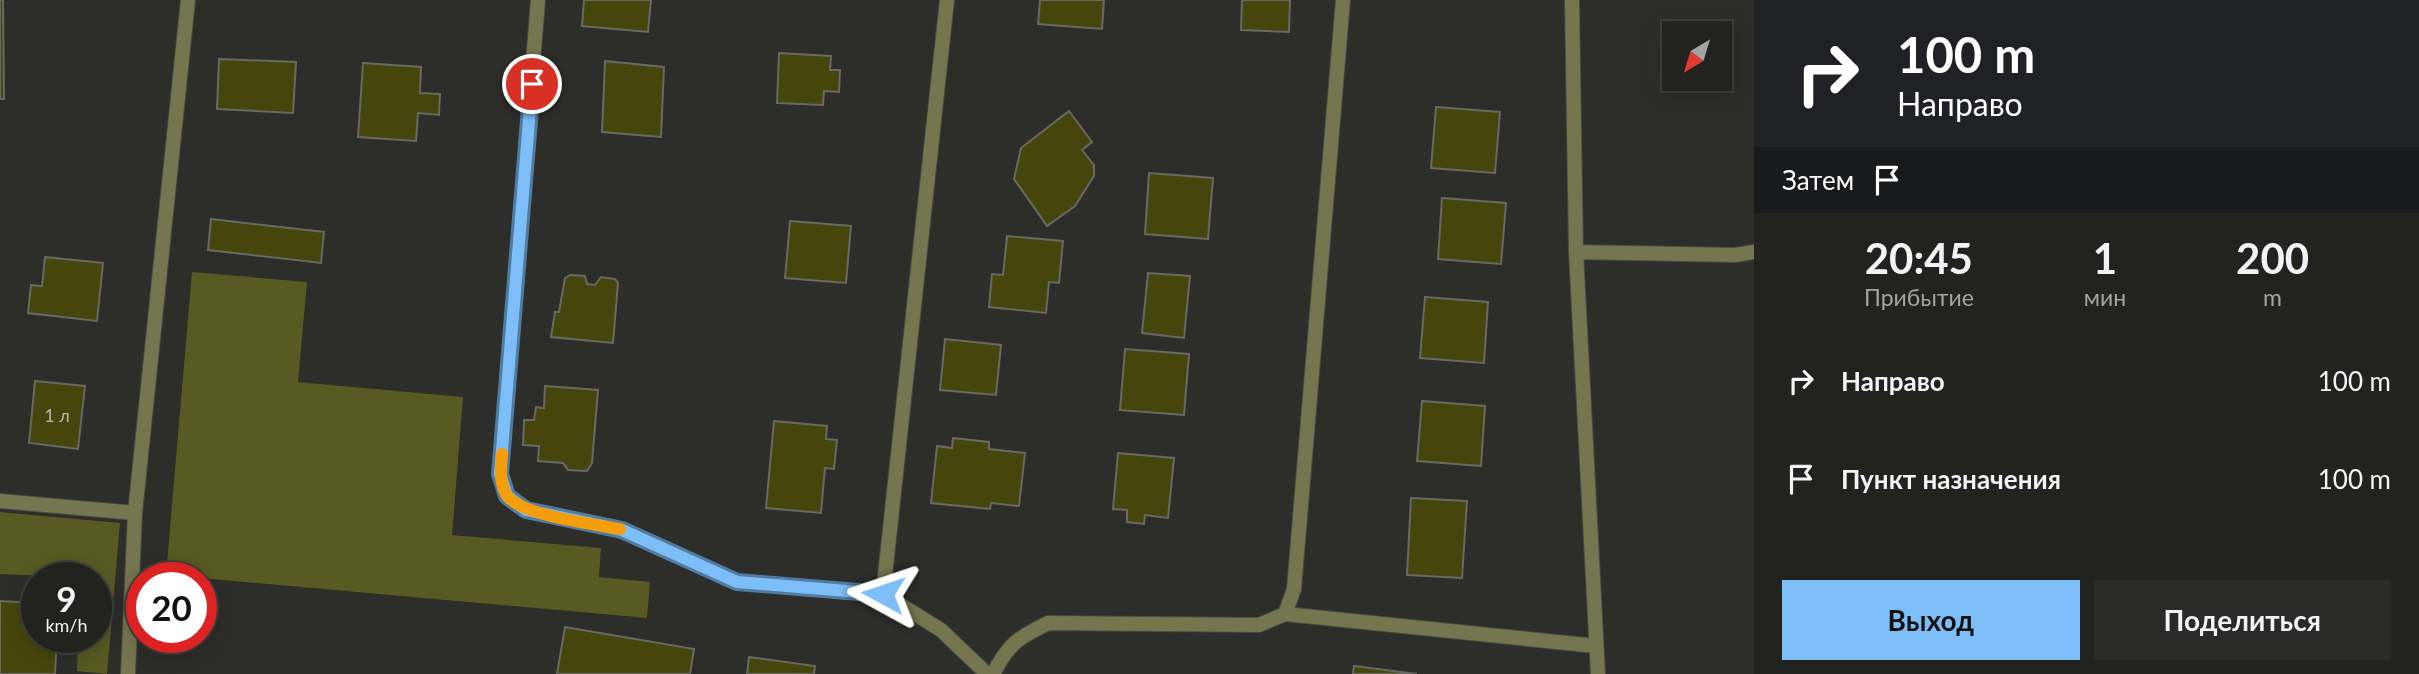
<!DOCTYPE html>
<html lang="ru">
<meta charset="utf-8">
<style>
body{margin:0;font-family:Lato,sans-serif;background:#2a2a28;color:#f1f3f6;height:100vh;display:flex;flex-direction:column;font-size:26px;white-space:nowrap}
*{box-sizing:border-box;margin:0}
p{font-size:23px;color:#a2a4a4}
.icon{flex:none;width:38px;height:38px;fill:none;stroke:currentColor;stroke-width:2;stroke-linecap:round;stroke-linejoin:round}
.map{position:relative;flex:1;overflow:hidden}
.sheet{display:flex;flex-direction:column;background:#22221f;width:665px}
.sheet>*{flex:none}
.banner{background:#202124;color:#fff;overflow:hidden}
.needle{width:46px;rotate:218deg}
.fabs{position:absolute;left:1662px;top:21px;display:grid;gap:14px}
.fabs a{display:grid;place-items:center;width:70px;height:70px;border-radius:0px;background:#22221f;box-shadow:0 4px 18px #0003,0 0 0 2px #3f3f3d;font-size:35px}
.speed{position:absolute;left:21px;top:562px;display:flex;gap:14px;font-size:35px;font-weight:700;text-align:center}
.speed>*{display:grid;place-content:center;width:91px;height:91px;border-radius:50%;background:#22221f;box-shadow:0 4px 18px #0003,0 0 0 2px #3f3f3d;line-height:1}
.speed small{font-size:18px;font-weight:400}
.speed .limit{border:10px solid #d22;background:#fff;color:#111}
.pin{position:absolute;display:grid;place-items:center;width:60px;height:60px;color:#fff;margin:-30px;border:4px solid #fff;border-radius:50%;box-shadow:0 2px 7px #0007}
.me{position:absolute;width:77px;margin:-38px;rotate:275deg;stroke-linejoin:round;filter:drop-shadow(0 0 5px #0008)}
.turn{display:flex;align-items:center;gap:24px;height:147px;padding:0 28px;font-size:32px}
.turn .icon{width:91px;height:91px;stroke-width:2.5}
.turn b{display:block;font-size:49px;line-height:60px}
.then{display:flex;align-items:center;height:66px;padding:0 28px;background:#0003;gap:14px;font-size:26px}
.eta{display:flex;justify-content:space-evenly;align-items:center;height:119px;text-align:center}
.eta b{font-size:42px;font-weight:700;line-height:49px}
.button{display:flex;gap:14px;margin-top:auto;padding:14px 28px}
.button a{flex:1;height:80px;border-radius:0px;background:#7dbef9;color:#111;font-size:28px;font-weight:700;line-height:80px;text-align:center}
.button a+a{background:#2a2a28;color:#f1f3f6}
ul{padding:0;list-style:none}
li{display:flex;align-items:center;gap:21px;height:98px;padding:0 28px}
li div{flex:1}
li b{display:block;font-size:26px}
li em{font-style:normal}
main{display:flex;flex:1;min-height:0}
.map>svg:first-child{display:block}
</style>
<main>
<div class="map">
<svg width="1754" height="674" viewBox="0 0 1754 674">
<rect width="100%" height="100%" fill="#2d2d29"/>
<path fill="#595923" d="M192,272l115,10 -9,100 165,15 -11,138 149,13 -2,29 51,5 -3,36 -481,-43z
M0,512l120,11 -13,151 -30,-3 1,-34h18v-59l-96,-4z"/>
<path fill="#46460c" stroke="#696964" stroke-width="2" d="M0,0h3l1,99h-4z
M584,0h67l-3,32 -66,-6z
M1040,0h64l-2,29 -64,-5z
M1242,0h48l-1,32 -48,-2z
M779,53l52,3 -1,14h10l-1,22 -15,-1 -1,14 -46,-2z
M219,59l77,3 -3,51 -76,-4z
M605,61l59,6 -3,70 -59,-5z
M363,63l58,4 -1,26 20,1 -1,21 -21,-2 -2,28 -58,-4z
M1436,107l64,5 -5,61 -64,-5z
M1069,111l23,31 -10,8 12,15v11l-19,30 -28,20 -33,-47 7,-31z
M1149,173l64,5 -5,61 -63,-5z
M1442,198l64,5 -5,61 -63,-5z
M211,219l113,13 -3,31 -113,-13z
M790,221l61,5 -5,57 -61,-5z
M1007,236l56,5 -4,42 -10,-1 -3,31 -57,-6 3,-33 11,1z
M45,257l58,6 -6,58 -69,-8 3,-28 11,1z
M1148,273l42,3 -6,62 -42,-5z
M570,275l15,1 2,8 8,1 6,-8 14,2 3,4 -5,60 -62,-6 4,-25h4l6,-34z
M1425,297l63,5 -4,61 -64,-5z
M945,339l56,6 -5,50 -56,-5z
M1125,349l64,5 -5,61 -64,-5z
M35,381l50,5 -7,63 -49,-6z
M545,386l53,4 -6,73 -5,8 -19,-1 -5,-7 -25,-2 1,-15 -16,-1 1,-25h10l2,-13 8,1z
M1422,401l63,5 -4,60 -64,-5z
M774,421l53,5 -1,13 11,1 -3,29 -9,-1 -4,45 -55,-5z
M953,438l36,4v7l36,4 -6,53 -28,-3 -1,6 -59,-6 6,-57 15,2z
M1118,453l56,5 -6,60 -23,-3 -1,9 -17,-2v-12l-14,-1z
M1411,498l56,3 -5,77 -55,-3z
M0,601l37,2v34h20l-2,37h-55z
M565,627l129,22 -4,25h-133z
M749,657l66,9 -1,8h-67z
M1354,666l63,8h-64z"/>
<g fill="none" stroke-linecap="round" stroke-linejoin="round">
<defs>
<path id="service" d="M538,0l-38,474 7,22 19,14 96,19 115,53 146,12 58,36 46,44
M1572,0l4,252 22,422
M1576,252l159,3 19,-3
M0,501l135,12
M883,594l64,-594
M1285,614l311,32
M128,674l7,-161 53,-513
M993,674c16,-31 25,-36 55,-51l211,2 26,-11 9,-25 49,-589"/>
</defs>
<use href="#service" stroke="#494945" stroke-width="16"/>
<use href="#service" stroke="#75764f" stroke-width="14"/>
</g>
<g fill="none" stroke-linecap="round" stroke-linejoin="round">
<defs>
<path id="route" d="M532,84l-32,390 7,22 19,14 96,20 115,52 146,12"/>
</defs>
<use href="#route" stroke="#517ca2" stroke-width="18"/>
<use href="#route" stroke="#7dbef9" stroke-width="12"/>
<path stroke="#f59e0b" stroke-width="12" d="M502,454c-1,13 -3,33 6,43 17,19 86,27 112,32"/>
</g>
<g text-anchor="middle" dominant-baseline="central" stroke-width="7" stroke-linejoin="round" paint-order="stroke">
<g font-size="18" fill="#b7b7a6">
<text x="57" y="415">1 л</text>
</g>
</g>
</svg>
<div class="fabs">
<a><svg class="needle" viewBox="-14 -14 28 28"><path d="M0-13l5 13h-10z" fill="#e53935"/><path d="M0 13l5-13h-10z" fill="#a2a4a4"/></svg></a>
</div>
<div class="speed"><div>9<small>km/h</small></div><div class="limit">20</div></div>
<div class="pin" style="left:532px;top:84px;background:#d93025"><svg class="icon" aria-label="arrive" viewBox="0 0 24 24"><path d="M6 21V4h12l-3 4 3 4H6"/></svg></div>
<svg class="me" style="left:883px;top:594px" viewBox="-20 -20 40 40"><path d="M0-17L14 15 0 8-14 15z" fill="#7dbef9" stroke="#fff" stroke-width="4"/></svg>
</div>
<section class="sheet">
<div class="banner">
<div class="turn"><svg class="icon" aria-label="right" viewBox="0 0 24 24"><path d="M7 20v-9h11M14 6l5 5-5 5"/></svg><div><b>100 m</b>Направо</div></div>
<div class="then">Затем<svg class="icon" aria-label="arrive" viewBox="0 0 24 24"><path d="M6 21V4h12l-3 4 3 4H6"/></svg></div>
</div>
<div class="eta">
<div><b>20:45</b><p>Прибытие</p></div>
<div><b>1</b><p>мин</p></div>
<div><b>200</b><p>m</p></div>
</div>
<ul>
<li><svg class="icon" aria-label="right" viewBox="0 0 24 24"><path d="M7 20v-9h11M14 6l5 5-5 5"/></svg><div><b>Направо</b></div><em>100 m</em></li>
<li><svg class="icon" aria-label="arrive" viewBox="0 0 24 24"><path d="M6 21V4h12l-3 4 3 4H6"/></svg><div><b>Пункт назначения</b></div><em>100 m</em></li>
</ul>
<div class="button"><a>Выход</a><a>Поделиться</a></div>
</section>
</main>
